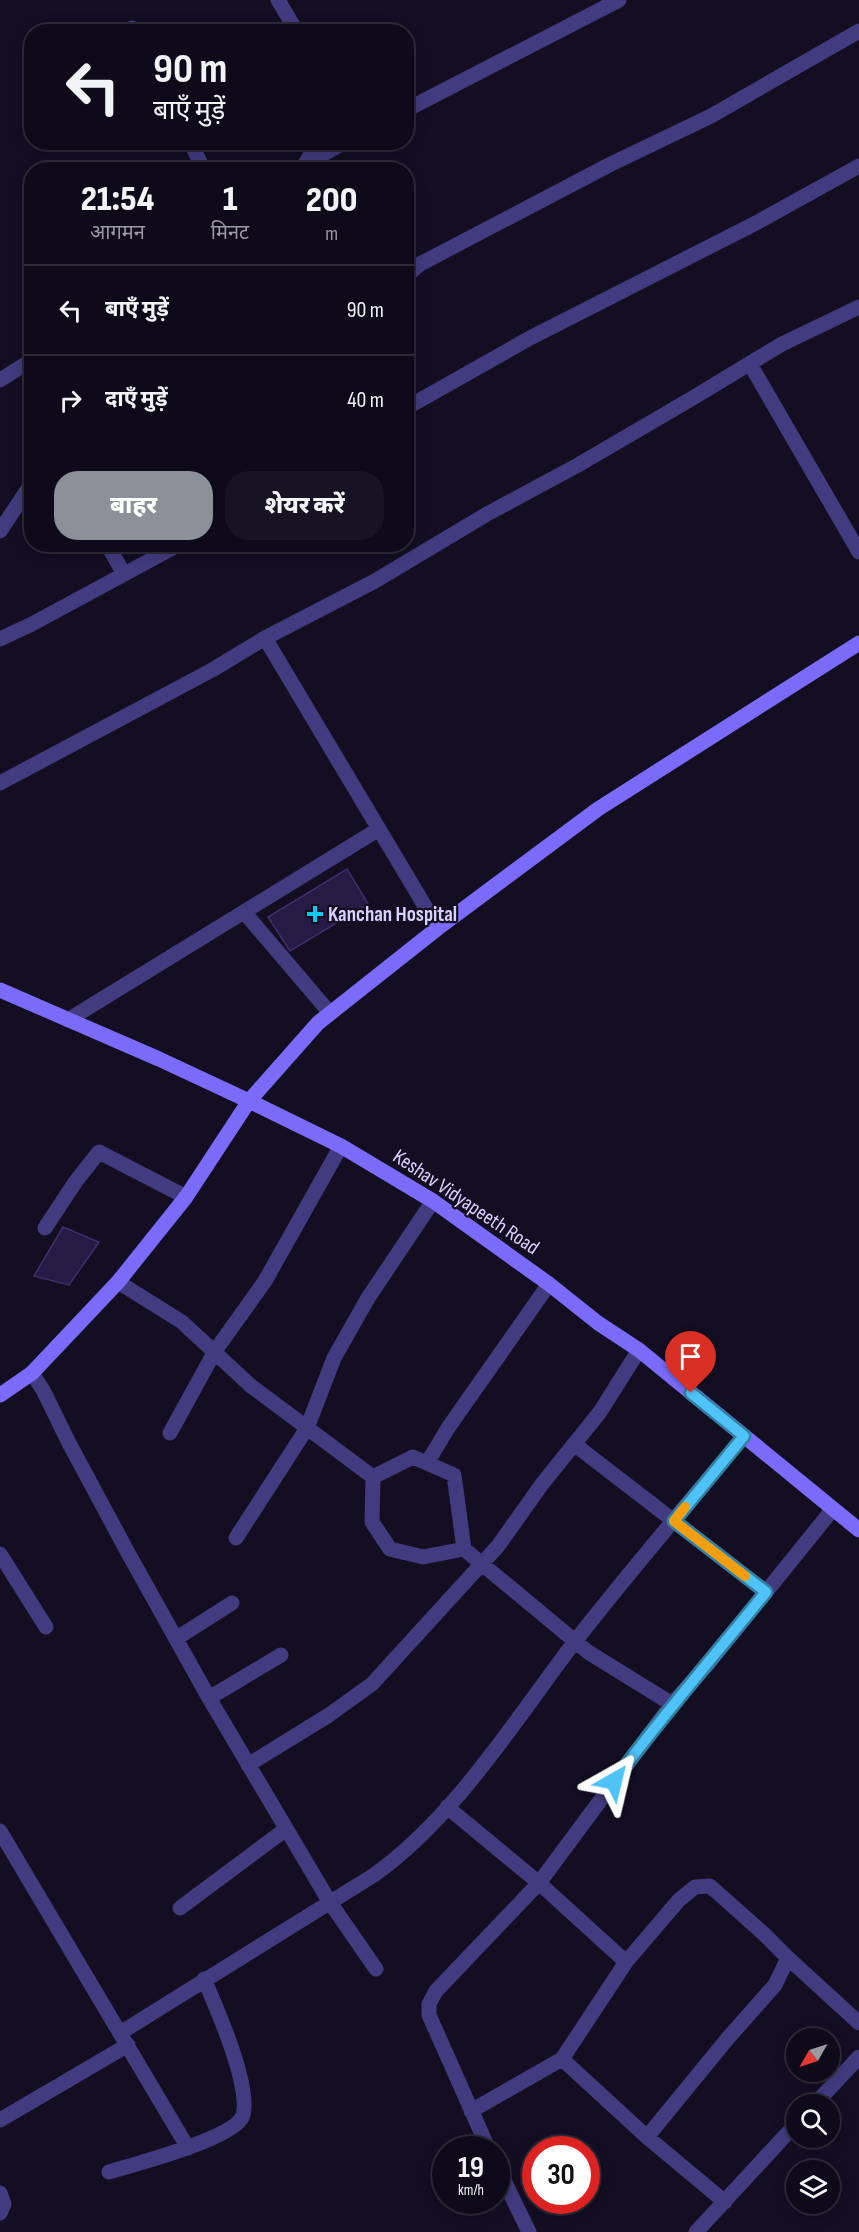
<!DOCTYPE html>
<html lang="hi">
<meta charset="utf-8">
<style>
body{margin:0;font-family:"Sofia Sans Condensed","Noto Sans Devanagari",sans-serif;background:#171323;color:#f1f3f6;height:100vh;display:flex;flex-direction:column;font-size:22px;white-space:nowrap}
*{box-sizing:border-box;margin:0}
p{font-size:20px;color:#9b9aa2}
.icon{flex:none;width:33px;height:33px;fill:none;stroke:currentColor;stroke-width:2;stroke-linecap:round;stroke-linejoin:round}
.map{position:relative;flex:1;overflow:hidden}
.sheet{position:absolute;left:24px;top:162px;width:390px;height:390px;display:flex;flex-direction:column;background:#0e0a1a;border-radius:24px;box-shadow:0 3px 15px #0003,0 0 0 2px #2e2b39}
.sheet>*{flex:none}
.top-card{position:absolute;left:24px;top:24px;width:390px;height:126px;border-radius:24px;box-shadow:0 3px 15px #0003,0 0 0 2px #2e2b39;background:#0e0a1a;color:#f1f3f6;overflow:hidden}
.needle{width:39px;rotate:231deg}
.buttons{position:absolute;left:786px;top:2028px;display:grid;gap:12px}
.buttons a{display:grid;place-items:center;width:54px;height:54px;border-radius:50%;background:#0e0a1a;box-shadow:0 3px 15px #0003,0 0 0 2px #2e2b39;font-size:30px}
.speed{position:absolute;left:432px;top:2136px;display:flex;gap:12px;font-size:30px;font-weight:700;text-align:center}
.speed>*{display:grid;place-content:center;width:78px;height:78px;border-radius:50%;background:#0e0a1a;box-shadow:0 3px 15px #0003,0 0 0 2px #2e2b39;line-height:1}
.speed small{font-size:15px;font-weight:400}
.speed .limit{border:9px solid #d22;background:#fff;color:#111}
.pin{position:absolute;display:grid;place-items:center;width:51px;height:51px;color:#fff;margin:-62px -26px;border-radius:50% 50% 50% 0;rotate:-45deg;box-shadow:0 0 6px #0007}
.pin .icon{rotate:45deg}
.me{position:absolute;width:66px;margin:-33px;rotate:37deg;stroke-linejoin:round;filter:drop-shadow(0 0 4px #0008)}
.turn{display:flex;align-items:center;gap:21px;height:126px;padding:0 30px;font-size:27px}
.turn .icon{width:78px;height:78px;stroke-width:2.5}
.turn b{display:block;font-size:42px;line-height:51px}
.eta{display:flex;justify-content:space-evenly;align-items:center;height:102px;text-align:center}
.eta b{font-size:36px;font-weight:800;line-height:42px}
.action{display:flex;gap:12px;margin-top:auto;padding:12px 30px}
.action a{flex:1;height:69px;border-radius:24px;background:#8c9099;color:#fff;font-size:24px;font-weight:800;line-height:69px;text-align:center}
.action a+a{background:#171323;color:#f1f3f6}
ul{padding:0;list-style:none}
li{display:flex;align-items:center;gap:18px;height:90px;padding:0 30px;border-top:2px solid #2e2b39}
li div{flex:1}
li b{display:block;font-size:22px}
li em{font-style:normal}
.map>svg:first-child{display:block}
</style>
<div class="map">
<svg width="859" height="2232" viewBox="0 0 859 2232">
<rect width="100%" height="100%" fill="#130e22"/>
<path fill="#261b42" stroke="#402e6d" stroke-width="1.5" d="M347,869l21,35 -78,47 -22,-34z
M63,1227l36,15 -30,43 -35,-9z"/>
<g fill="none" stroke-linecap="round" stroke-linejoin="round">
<path stroke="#433b7f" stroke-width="15" d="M278,0l19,32
M132,28l1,4
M406,110l213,-110
M190,142l14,28
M305,164l13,-22
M304,165l41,-23
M406,276l14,-12 191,-100 100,-48 148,-85
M750,364l109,188
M0,380l32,-20
M406,408l124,-70 226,-115 103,-57
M0,531l32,-48
M107,544l17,30
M265,638l173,290
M0,639l32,-15 148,-80
M0,783l212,-113 53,-32 110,-57 112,-67 91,-49 113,-66 91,-55 77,-37
M244,912l86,101
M68,1020l311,-191
M45,1228l31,-47 23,-29 87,45
M118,1282l64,40 69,64 122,91 40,-20 41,18 10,74 124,103 84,52 -133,179 87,79 -64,97 85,78 78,65
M32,1373l11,17 26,53 58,108 82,147 120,203 47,68
M170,1433l45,-82 50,-70 76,-135
M574,1444l192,148
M427,1463l21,-35 101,-144
M373,1477l-1,45 18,27 33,8 41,-8
M236,1538l71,-110 27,-70 34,-60 65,-97
M0,1554l46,73
M177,1638l55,-35
M209,1698l72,-43
M672,1704l35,-39 126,-156
M248,1765l81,-50 43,-31 126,-138 44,-62 58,-72 39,-62
M447,1807l92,76 -103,108 -7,13v11l60,135
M0,1831l188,317
M180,1908l106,-79
M788,1958l71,65
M626,1962l53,-62 16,-13 15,-1 54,48 24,24 -13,27 -47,53 -81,99
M120,2033l254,-158c81,-58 139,-152 199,-231 55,-71 114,-139 171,-208
M815,2104l44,-47
M471,2111l91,-52
M0,2120l128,-75
M496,2164l33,68
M109,2172c27,-8 118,-32 132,-53 15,-22 -26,-115 -37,-140
M0,2193l4,11 -4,9
M696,2232l100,-108"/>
<path stroke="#7a6bfa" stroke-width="15" d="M0,990l159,69 90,42 92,45 92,55 116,83 49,39 41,27 220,180
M0,1395l32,-22 86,-91 68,-85 63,-96 69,-78 120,-95 160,-119 261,-166"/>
</g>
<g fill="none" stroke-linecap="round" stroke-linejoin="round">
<defs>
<path id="route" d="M614,1781c48,-65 101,-126 152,-189l-92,-71 70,-85 -53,-43"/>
</defs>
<use href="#route" stroke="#337fa1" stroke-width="15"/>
<use href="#route" stroke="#4fc3f7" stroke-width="10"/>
<path stroke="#f59e0b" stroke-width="10" d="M685,1507l-11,14 71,55"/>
</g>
<path fill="#08c8f2" stroke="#130e22" stroke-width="2" d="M312 905h6v6h6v6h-6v6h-6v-6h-6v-6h6z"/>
<g text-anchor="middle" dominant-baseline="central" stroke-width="4.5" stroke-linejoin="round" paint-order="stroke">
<g font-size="21" font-weight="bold" fill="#d9d1fd" stroke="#130e22" text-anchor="start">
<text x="328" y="914">Kanchan Hospital</text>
</g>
<g font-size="21" fill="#d9d1fd" stroke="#130e22">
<text transform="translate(466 1202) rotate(34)">Keshav Vidyapeeth Road</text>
</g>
</g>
</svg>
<div class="buttons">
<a><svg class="needle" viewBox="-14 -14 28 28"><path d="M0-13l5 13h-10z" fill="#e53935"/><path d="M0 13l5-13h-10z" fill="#9b9aa2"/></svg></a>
<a><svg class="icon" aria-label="search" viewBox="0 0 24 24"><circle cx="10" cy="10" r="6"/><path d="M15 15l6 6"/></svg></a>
<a><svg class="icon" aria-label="layers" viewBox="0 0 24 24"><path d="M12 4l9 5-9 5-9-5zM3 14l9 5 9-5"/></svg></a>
</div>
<div class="speed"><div>19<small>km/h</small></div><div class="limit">30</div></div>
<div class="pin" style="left:691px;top:1393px;background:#d93025"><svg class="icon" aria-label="arrive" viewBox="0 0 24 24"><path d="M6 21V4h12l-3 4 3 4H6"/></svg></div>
<svg class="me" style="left:614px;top:1781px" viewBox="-20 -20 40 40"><path d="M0-17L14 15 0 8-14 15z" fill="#4fc3f7" stroke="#fff" stroke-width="4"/></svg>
<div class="top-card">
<div class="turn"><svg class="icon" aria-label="left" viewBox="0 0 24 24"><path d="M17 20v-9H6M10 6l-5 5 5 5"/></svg><div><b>90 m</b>बाएँ मुड़ें</div></div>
</div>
<section class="sheet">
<div class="eta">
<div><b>21:54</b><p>आगमन</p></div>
<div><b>1</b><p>मिनट</p></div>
<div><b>200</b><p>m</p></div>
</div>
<ul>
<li><svg class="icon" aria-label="left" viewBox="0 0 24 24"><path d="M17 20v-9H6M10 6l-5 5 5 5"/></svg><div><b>बाएँ मुड़ें</b></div><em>90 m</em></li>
<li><svg class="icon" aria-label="right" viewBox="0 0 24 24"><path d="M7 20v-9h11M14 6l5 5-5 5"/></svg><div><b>दाएँ मुड़ें</b></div><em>40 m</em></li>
</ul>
<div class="action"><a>बाहर</a><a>शेयर करें</a></div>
</section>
</div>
